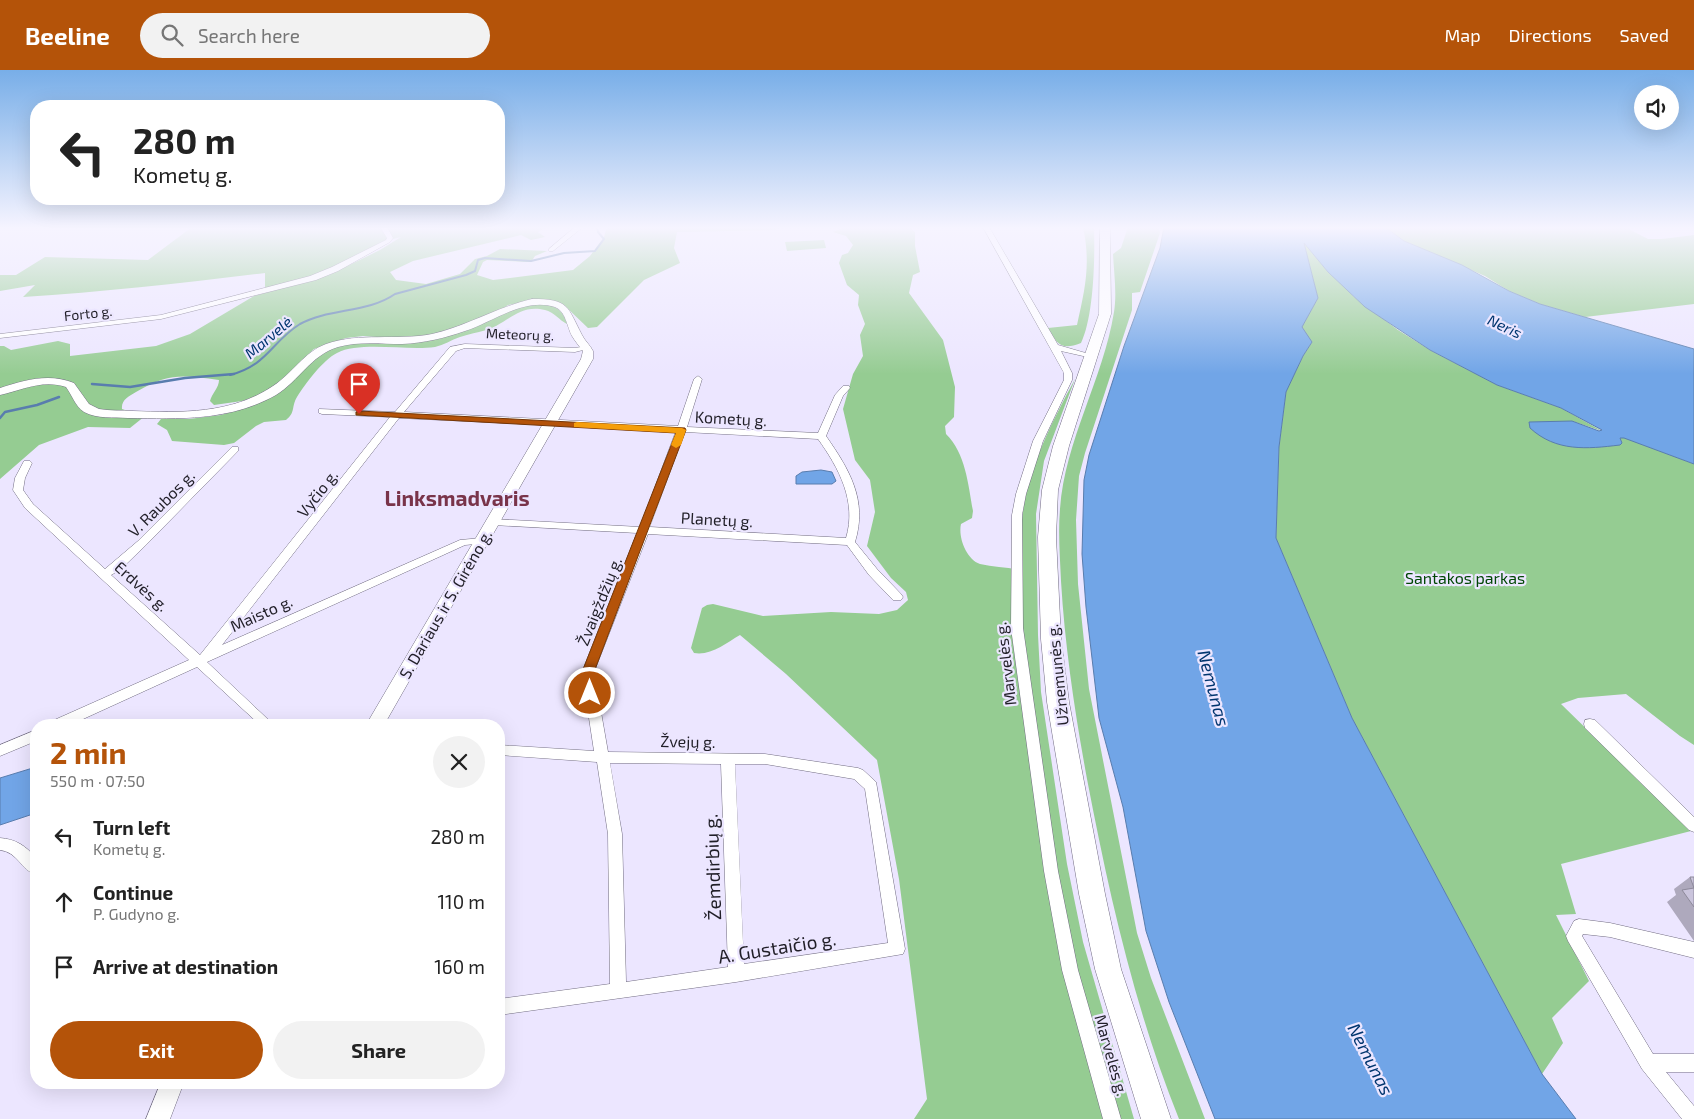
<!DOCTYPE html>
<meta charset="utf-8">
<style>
body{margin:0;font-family:"Exo 2",sans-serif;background:#f2f2f2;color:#222;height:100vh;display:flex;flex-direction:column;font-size:19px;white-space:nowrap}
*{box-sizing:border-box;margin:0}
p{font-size:16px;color:#767676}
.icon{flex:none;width:28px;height:28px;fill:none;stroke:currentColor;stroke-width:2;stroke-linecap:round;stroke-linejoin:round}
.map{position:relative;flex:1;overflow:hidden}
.details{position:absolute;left:30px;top:649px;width:475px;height:370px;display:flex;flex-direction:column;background:#fff;border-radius:20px;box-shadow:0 5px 20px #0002}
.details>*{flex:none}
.banner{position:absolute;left:30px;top:30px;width:475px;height:105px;border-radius:20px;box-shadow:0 5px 20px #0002;background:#fff;color:#222;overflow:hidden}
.fabs{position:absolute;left:1634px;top:15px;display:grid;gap:10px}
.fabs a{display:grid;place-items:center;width:45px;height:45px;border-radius:50%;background:#fff;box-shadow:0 5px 20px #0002;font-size:25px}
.pin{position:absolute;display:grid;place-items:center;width:42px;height:42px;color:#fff;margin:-51px -21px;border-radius:50% 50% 50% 0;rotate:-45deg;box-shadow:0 0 5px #0007}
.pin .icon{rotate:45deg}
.me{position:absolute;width:55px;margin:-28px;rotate:0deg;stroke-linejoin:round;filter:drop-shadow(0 0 4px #0008)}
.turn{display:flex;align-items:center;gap:18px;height:105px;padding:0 20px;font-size:22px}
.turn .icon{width:65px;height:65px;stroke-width:2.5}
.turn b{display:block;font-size:35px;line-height:42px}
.round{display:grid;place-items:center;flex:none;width:52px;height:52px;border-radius:26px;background:#f2f2f2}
.summary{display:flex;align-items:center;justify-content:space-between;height:85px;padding:0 20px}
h1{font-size:30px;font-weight:700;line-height:38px;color:#b45309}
.button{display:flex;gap:10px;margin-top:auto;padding:10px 20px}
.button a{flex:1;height:58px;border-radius:30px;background:#b45309;color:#fff;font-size:20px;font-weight:700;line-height:58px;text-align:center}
.button a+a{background:#f2f2f2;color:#222}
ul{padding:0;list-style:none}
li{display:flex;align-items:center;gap:15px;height:65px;padding:0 20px}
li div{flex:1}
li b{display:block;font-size:19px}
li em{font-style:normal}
header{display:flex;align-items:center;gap:30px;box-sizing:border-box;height:70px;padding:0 25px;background:#b45309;color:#fff}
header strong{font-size:24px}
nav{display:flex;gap:28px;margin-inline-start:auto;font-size:18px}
.search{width:350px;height:45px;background:#f2f2f2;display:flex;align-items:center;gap:12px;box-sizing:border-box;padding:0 18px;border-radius:28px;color:#767676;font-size:19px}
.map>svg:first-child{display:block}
</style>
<header>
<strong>Beeline</strong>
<div class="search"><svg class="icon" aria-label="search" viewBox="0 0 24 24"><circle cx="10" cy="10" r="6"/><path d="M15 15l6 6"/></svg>Search here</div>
<nav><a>Map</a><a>Directions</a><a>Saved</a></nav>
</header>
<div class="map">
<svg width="1694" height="1049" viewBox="0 0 1694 1049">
<rect width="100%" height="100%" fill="#ece6ff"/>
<path fill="#95cc92" d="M192,157h354l-8,5 7,5 -14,3 -10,-5 -108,26 -23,11 6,8 30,4 34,-10 15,-15 12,-3 13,-7 47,2 -12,5 -4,6 -44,-2 -4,2 -6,13 16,5 80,-10 17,-14 14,-19 3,-10h177l-11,3 -96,2 -3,16 6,15 -36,17 -47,47 -9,1 -23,-22 -35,-5 -22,4 -13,9 -61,20 -31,5 -40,-3 -17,2 -32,11 -39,37 -21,11 -12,4 -28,4 -4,-4c2,-8 9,-13 9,-21 -38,-5 -50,-7 -83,12 -7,4 -15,8 -14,17l6,2 22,1 -20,16 -42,-1 -49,18 -39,34v-133h4l7,4 47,-9 12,3v12l86,-10 34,-12 64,-38 75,-21 51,-25 21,-13 -12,3 -54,29 -70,22v-18c-81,10 -161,19 -242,24l12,-12 -35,6v-16h16l29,-18 103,3z
M845,157h64l6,5v14l5,26 -7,3 -4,18 34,47 12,47 -1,30 -9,9 1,8c20,20 22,50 27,77l-1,7 -11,6c-3,13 5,35 19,40 13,3 27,3 40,6 1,-19 0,-39 3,-58 6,-46 30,-92 52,-133l-31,82 -8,53 2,121 3,57 26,172 16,78 51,177h-220l13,-20 -28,-220 -22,-119 -91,-86 -46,-39c-14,8 -29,21 -46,18l-3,-5 11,-40 5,-3 6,-1 50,12 68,-4 48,2 18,-4 11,-10 -2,-8 -15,-14 -24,-32 8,-34 -5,-32 -15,-20 -12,-51 10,-35 10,-18 -3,-21 5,-11 -7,-19 1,-10 -12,-10 -8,-22 3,-8 6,-2 5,-8 -7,-9 -13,-4z
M1083,157h11c1,30 0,89 -13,116 -20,8 -24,1 -33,-15l29,-3c8,-36 14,-61 6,-98z
M1128,157h31l1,6 -20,59 -8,1v17l-47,143 -6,23 -3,44 2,64 11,105 48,244 14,45 54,141h-26c-44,-109 -70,-225 -92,-340 -12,-66 -22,-131 -26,-198 -1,-24 -3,-48 -1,-72 5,-69 43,-129 54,-197 3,-18 0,-39 -1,-58l8,-6z
M1385,157h240l23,12h14l32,-4v69l-109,13 -45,-13 -31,-13 -24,-15 -81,-35z
M824,170l2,8 -39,3 -2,-9z
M1303,171l25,31 12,9 13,15 45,34 32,20 67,35 64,23 41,23 -30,-10 50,22 -2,-5h6l68,26v281l-14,-9 -54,-42 -48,4 -17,6 130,127 -130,33 15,50 -20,1 33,66 -37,37 11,25 -21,31 -190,-356 -76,-180 3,-91 7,-55 17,-36 9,-14 -10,-15 16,-29z
M546,234c13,4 17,7 21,20 -8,-4 -13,-12 -22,-14 -22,-5 -32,7 -49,16 -11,6 -25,7 -36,11 -9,3 -16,8 -25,10 -28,4 -75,-6 -98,6 -14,7 -32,31 -40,44 -6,10 -1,15 -11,23l-22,2 -8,4 -22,17 -10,2 -52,-4 -5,-11 -10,-6 4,-5h28l32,-4 27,-8 49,-31 24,-22 12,-6 24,-6h49l70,-16 33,-16 16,-5z"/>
<path fill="#71a5e7" stroke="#597dae" d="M1164,157h221l19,14 58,24 47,26 31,13 154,45v115l-70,-26h-4l2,5 -2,2c-33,4 -64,7 -90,-17l-1,-6 43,-1 27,10 3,-1 -41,-22 -64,-23 -67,-35 -65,-43 -37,-35 -24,-29 14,55 -16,29 10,15 -9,14 -17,36 -7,55 -3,91 76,180 190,356 34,45h-361l-46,-117 -23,-71 -23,-124 -24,-89 -13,-111 -4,-53 2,-74 5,-25 35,-109 36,-98z
M821,400l11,2 4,9 -4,3h-36v-8l6,-4z
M36,697v46l-36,12v-47z"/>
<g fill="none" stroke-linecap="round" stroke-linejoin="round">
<path stroke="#597dae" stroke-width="2" d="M230,305c38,-10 41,-33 70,-51 29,-16 68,-11 95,-30l71,-19 9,-4 3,-11 7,-2 46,3 33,-8 31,-2 9,-12 -6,-7 -1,-5"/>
<path stroke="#597dae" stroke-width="2.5" d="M92,314l38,3 55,-9 49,-4
M0,348l5,-6 32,-7 22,-8"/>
<defs>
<path id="minor" d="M380,157h7l6,11 -3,4 -52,29 -22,9 -155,39 -161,19v-4l161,-19 149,-39 22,-9 54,-27 1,-2z
M575,157h8l-30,24h-4v-2z
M983,157h6l69,118 38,11 -4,2 -31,-7 11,22v7l-29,61 -17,53 -4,21 1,113 35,243 20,99 43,149h-18l-41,-149 -18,-99 -33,-243 1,-113 4,-21 17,-53 31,-61v-7z
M465,274l110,4 12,-2 4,2 -16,4 -110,-4 -9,3 -52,61 274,14 16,-47 4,-3 4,3 -15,48 131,6 17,-38 8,-9h6l1,2 -7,8 -17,40c23,33 42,64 29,106l22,27 24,25 2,3 -2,3h-8l-24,-25 -22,-30 -199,-11 -54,138 14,80 157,2 93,14 5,2 13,12 29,167 -2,5 -167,28 -237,33v-16l111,-15 -2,-150 -11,-72 -98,-7v-10l95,6 -12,-79 55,-139 -144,-8 -5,-3 5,-3 147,8 36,-96 -277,-13 -177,227 238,-105 22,-2 5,3 -1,2 -21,2 -24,11 -234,106 67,63h-14l-63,-58 -127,58h-19l1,-4 137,-61 -164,-152 -12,-18 2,-12 9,-17h6l2,2 -7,15 -2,12 10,14 72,65 33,-28 94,-94h6v4l-92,94 -26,25 -9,5 89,80 190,-238 -68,-3 -3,-1v-4l76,3 55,-65zM685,362l133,7c21,29 39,63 28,99l-196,-11zM610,693l111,1 7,203 -102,15 -4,-148zM735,694h30l89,15 11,10 23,154 -144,21z
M1590,649l5,1 99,97v15l-5,-2 -104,-102 -1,-4 1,-4z
M36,660v11l-36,15v-11z
M0,768c16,1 26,8 36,20v17c-15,-5 -18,-23 -36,-25z
M1579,849l31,4 84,19v16l-84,-21 -27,-3 -1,2 71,118h41v18h-28l28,34v13h-12l-40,-50 -74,-128 -2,-5 8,-15z"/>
<path id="tertiary" d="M532,229c37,0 35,7 50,36 3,6 8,10 11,16v8l-209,366h-18l215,-366 2,-8c-4,-5 -8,-10 -11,-15 -5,-9 -6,-25 -17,-29 -31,-10 -62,15 -90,24 -20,7 -41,12 -63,13 -21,0 -43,-3 -64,3 -27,8 -39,34 -62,48 -46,26 -97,24 -148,23 -14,-1 -31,1 -44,-6 -9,-6 -12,-17 -18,-25 -23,-8 -44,3 -66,8v-7c25,-8 49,-15 74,-5l15,21 10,5c11,2 22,1 34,2 47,2 99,3 140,-25 19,-12 31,-34 53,-42 34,-12 70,-3 106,-10 35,-8 65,-27 100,-35z
M161,1012h23l-14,37h-24z"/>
<path id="primary" d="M1100,157h10l1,87 -42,132 -11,44 -2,47 5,102 8,63 36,192 16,75 50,150h-30l-46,-150 -16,-75 -32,-192 -6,-63 -3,-102 4,-47 11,-44 46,-132z"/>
</defs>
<use href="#minor" stroke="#726d82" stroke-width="1"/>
<use href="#tertiary" stroke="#726d82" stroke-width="1"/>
<use href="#primary" stroke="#726d82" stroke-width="1"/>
<use href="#minor" fill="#fff" fill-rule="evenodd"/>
<use href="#tertiary" fill="#fff" fill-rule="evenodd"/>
<use href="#primary" fill="#fff" fill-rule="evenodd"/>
</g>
<path fill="#aea9bd" d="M1690,807h4v64l-27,-39 9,-7 -2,-6z"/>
<path fill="#cac4dc" stroke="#8d899a" d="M1690,807h4v30l-12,-17 12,-2z"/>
<linearGradient id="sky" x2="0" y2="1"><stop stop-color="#78aee8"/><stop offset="0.52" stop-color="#f6f4ff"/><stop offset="1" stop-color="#f6f4ff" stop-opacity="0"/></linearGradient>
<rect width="1694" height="304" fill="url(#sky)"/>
<path fill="#b45309" stroke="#753606" d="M359,341l326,17 1,2 -92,242 2,21 -2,4h-9l-3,-25 94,-239 -320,-18v-3z"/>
<path fill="#f59e0b" d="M577,352l105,6 4,2 -5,15 -5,3 -5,-3 5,-12 -102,-6v-4z"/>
<g text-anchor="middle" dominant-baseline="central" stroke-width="4.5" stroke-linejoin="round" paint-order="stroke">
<g font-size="14" fill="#211f28" stroke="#ece6ff">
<text transform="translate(88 243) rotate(-6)">Forto g.</text>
<text transform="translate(520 264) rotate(2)">Meteorų g.</text>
</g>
<g font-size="15" font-style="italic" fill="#00356f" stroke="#ece6ff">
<text transform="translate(1505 256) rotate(25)">Neris</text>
<text transform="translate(268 267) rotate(-40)">Marvelė</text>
</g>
<g font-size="16" fill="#211f28" stroke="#ece6ff">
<text transform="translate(731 348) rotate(3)">Kometų g.</text>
<text transform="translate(317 423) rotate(-52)">Vyčio g.</text>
<text transform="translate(161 433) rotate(-45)">V. Raubos g.</text>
<text transform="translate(717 449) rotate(3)">Planetų g.</text>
<text transform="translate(142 516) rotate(42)">Erdvės g.</text>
<text transform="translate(599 531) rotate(-68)">Žvaigždžių g.</text>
<text transform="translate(445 534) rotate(-60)">S. Dariaus ir S. Girėno g.</text>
<text transform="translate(261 543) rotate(-24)">Maisto g.</text>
<text transform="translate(1005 594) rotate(-97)">Marvelės g.</text>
<text transform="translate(1057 605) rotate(-96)">Užnemunės g.</text>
<text transform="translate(688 671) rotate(1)">Žvejų g.</text>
<text transform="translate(1112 985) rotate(74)">Marvelės g.</text>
</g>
<g font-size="16" fill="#014705" stroke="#ece6ff">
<text x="1465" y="507">Santakos parkas</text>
</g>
<g font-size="18" font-style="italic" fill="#00356f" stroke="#ece6ff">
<text transform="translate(1214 618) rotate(75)">Nemunas</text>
<text transform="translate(1371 989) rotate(63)">Nemunas</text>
</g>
<g font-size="19" fill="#211f28" stroke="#ece6ff">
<text transform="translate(712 797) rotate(-92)">Žemdirbių g.</text>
<text transform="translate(777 877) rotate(-9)">A. Gustaičio g.</text>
</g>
<g font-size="21" font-weight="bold" fill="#79344a" stroke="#ece6ff">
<text x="457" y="427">Linksmadvaris</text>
</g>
</g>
</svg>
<div class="fabs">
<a><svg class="icon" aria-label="sound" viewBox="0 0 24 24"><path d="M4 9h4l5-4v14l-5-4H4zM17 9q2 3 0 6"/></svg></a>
</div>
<div class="pin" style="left:359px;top:344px;background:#d93025"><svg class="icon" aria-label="arrive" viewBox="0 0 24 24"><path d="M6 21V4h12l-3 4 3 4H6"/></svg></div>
<svg class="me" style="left:590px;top:623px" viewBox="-20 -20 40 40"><circle r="17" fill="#b45309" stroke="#fff" stroke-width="3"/><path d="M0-11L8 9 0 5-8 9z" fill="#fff"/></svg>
<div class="banner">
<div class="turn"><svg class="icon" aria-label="left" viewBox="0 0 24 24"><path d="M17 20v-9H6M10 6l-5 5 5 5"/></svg><div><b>280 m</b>Kometų g.</div></div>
</div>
<section class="details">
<div class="summary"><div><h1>2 min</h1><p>550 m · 07:50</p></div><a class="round"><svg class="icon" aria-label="close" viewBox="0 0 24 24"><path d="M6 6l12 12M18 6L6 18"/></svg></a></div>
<ul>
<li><svg class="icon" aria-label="left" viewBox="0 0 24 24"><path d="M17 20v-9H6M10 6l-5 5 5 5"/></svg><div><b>Turn left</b><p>Kometų g.</p></div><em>280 m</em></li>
<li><svg class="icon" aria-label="ahead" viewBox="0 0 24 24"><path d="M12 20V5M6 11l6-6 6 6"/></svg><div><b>Continue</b><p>P. Gudyno g.</p></div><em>110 m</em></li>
<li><svg class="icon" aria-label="arrive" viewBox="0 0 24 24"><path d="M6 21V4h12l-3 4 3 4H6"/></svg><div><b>Arrive at destination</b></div><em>160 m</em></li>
</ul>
<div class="button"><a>Exit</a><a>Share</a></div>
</section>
</div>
